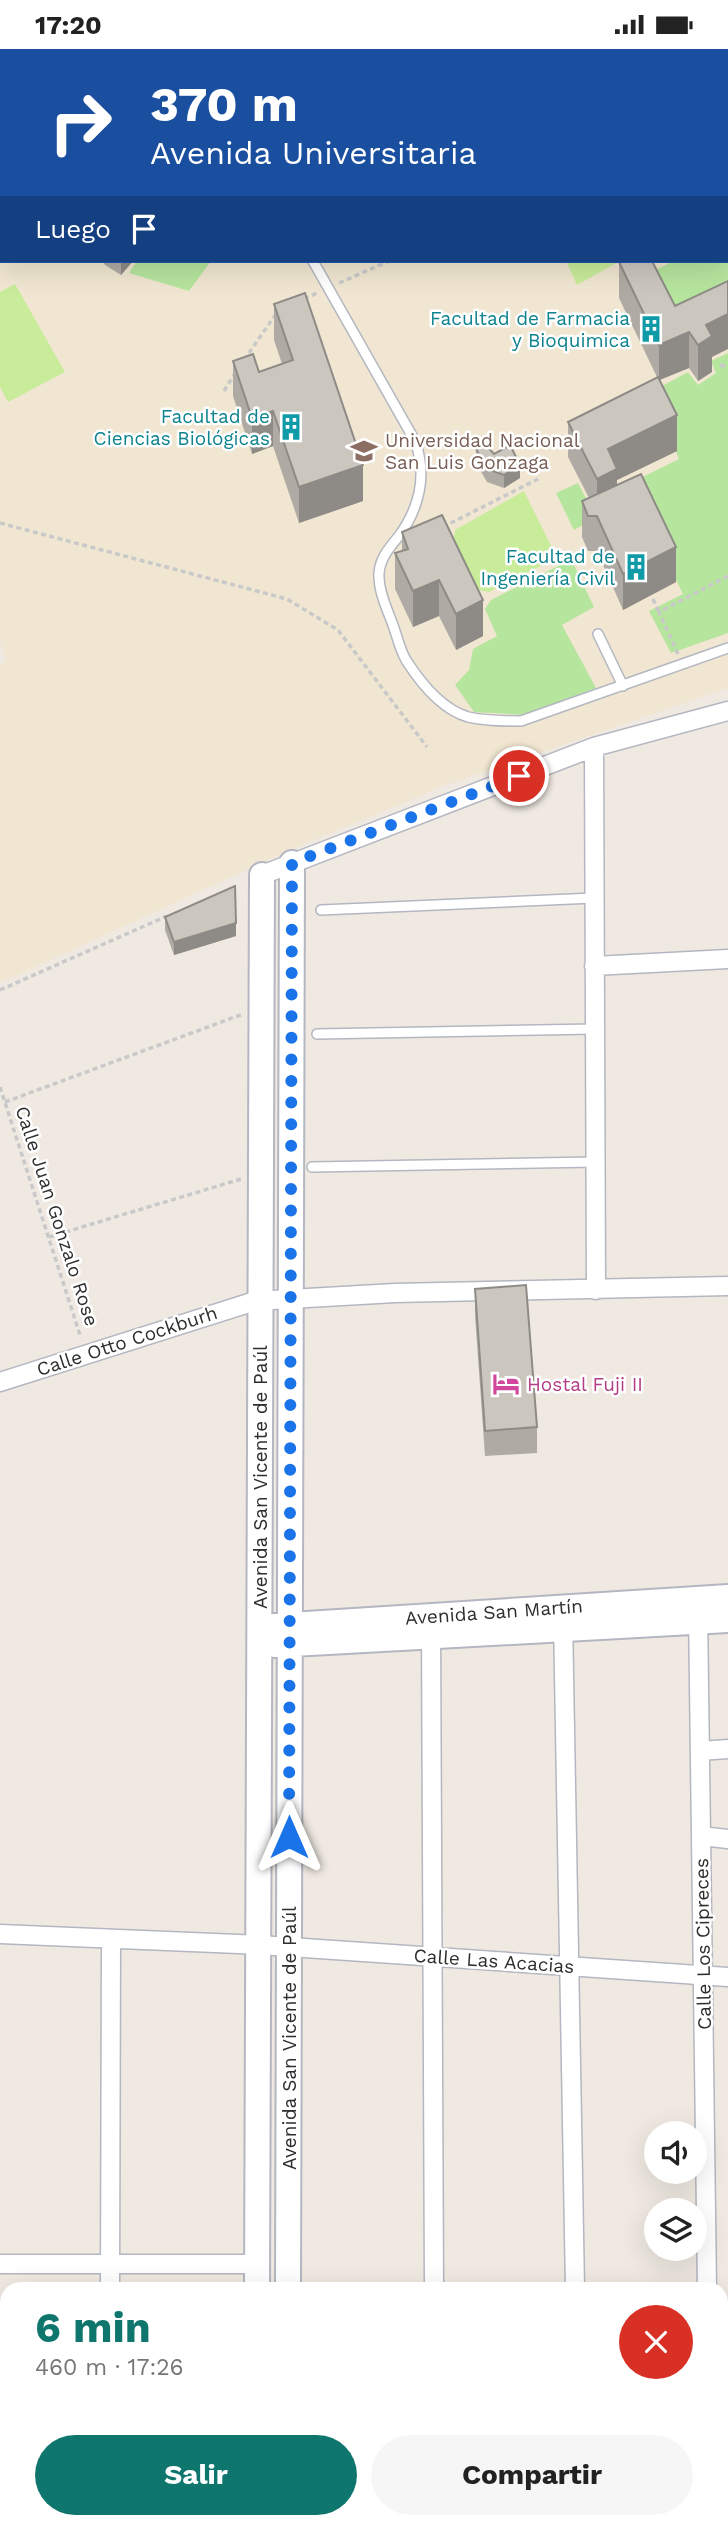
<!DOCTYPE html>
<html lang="es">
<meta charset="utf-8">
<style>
body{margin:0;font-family:"Work Sans",sans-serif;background:#f6f6f6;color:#222;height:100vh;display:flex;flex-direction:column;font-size:26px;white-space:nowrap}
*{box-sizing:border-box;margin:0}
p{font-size:23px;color:#767676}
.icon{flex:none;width:38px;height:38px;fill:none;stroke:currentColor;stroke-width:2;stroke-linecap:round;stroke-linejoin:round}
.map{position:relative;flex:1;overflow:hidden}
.drawer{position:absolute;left:0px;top:2233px;width:728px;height:247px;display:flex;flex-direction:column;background:#fff;border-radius:21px 21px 0 0;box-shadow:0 7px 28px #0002}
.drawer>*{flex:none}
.banner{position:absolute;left:0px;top:0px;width:728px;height:214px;box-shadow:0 7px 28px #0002;background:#1a4fa0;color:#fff;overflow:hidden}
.buttons{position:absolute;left:644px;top:2072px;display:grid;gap:14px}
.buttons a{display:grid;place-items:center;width:63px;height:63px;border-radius:50%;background:#fff;box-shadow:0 7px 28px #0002;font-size:35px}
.pin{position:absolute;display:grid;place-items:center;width:60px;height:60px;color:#fff;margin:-30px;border:4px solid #fff;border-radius:50%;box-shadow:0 2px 7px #0007}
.me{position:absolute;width:77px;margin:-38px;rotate:0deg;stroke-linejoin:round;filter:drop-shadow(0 0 5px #0008)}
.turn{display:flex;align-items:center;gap:24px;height:147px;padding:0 35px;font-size:32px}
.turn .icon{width:91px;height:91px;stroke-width:2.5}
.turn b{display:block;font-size:49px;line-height:60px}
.then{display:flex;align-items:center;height:66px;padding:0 35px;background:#0003;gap:14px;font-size:26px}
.round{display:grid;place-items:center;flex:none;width:74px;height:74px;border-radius:37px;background:#f6f6f6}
.headline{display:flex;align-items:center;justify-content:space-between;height:119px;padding:0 35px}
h1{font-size:42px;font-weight:700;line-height:52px;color:#0f766e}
.cta{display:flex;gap:14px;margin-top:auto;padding:14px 35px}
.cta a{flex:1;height:80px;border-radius:42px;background:#0f766e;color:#fff;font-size:28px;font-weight:700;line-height:80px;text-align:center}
.cta a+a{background:#f6f6f6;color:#222}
.status{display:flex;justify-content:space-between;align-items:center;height:49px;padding:0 35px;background:#fff;direction:ltr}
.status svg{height:19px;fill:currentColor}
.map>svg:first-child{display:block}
</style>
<div class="status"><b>17:20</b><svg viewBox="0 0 49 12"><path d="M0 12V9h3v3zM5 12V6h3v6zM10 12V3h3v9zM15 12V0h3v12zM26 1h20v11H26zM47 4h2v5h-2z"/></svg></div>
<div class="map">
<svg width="728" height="2479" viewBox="0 0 728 2479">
<rect width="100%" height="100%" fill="#efe9e1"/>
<path fill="#f0e6d1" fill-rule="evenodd" d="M0,0h728v639l-282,97 -156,65 -290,133v-319l6,-3 -6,-20zM2,2h724v210h-724z"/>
<path fill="#b6e59e" d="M728,185v78l-52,24 -30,-62 28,-13h52z
M137,212h74l-22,30 -60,-18z
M728,304v280l-57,20 -22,-42 34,-17 -46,-95 -27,-6 69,-34 -28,-67 37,-20 10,13 18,-12 -5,-12z
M578,434l18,35 -22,12 -18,-37z
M566,513l8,3 20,42 -32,18 34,63 -69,27 -53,-3 -19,-27 14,-15 4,-21 24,-13 -12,-27 6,-9z"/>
<path fill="#c9ec9a" d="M566,212h54l-43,24z
M15,235l50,88 -57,30 -8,-15v-95z
M524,442l33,67 -68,34 -10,-2 -26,-47 2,-13z"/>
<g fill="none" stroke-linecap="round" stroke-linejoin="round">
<defs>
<path id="lane" d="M200,0l1,2
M313,212l102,180c12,33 5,66 -16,95 -9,11 -19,22 -20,37 -1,17 8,36 14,52 4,11 7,25 13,35 14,22 35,49 62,57 17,4 35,4 53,4l207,-73
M598,585l25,52
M321,861l273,-12
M317,985l278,-5
M312,1118l283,-5"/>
<path id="street" d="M594,698l2,543
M262,826l332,-128 134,-36
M594,917l134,-7
M0,1333l255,-81 140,-8 333,-7
M698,1561l9,679
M563,1569l12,671
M431,1577l3,663
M700,1702l28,-2
M701,1787l27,3
M0,1885l260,11 468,32
M0,2215h257
M110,2240l1,-350
M721,2407h7
M495,2473l1,6
M709,2473v6
M109,2479v-6"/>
<path id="secondary" d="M275,1577l453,-29
M274,1596l454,-25
M257,2240l5,-1414
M288,2240l4,-1426
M256,2479v-6
M287,2479v-6"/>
</defs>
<use href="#lane" stroke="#b4b7c1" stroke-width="12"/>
<use href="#street" stroke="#b4b7c1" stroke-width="21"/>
<use href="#secondary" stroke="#b4b7c1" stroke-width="28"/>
<path stroke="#c9c9c9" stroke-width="3.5" stroke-dasharray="5 3.5" stroke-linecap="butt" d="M726,124l2,4
M339,234l50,-22
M304,250l15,-7
M244,311l32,-46
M720,316l8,2
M224,342l10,-16
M0,474l287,76 51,31 89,117
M443,478l95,-48
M653,550l6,13
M678,605l-19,-42 69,-36
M0,941l167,-74
M0,1038l81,251
M5,1053l238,-88
M49,1188l192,-58"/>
<use href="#lane" stroke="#fff" stroke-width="9"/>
<use href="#street" stroke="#fff" stroke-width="18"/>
<use href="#secondary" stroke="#fff" stroke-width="24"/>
</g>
<path fill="#afaba4" d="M548,0h69l1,2h-69z
M673,0h55v32l-2,-30h-52z
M103,212h30l-12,14 -16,-10z
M619,213l56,44 37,51v15l-14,9 -9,-13 -29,12 17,71 -60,29v5l59,97 -53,28 -26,-59h-9l-6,-14v-36l7,-3 -21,-41v-35l89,-45 -38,-79z
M274,255l89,197 -64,22 -26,-77 -21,8 -19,-58v-35l26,11 23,-8 -8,-24z
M476,400l18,5 26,24 -16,10 -17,-6 -11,-19z
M402,483l81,104 -27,14 -17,-34 -26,11 -18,-38v-36l7,-2z
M165,868l71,19 -62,19 -9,-25z
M475,1240l62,138v26l-52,3 -10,-141z"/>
<path fill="#8e8b86" d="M720,0h8v32l-2,1v-31h-10z
M121,212h12l-12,14z
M728,265v35l-16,8v15l-14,9v-36l8,-20z
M689,283v36l-30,12v-35z
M273,362v35l-21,8v-36z
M677,366v36l-60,29v24l-20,11v-36l11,-30z
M363,416v36l-64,22v-36z
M520,416v13l-16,10v-13z
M676,498v35l-53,28v-36z
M439,531v36l-26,11v-36z
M483,551v36l-27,14v-36z
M236,874v13l-62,19v-13z"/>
<path fill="#cbc7bf" stroke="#8e8b86" stroke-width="2" d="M283,0h63l1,2h-63z
M568,0h49l1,2h-49z
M690,0h30l-4,2h-25z
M623,212h29l23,45 53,-25v33l-22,11 6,11 -14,9 -9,-13 -30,13 -40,-83z
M305,244l58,172 -64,22 -26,-76 -21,7 -19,-57 20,-7 6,18 34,-12 -19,-56z
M658,328l19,38 -69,34 9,20 -20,10 -29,-57z
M485,395l9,10 16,-9 10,20 -16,10 -17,-6 -11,-20z
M641,425l35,73 -53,27 -26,-58h-9l-6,-15z
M442,466l41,85 -27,14 -17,-34 -26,11 -18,-38 13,-4 -6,-17z
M235,837l1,37 -62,19 -9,-25z
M526,1236l11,142 -52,4 -10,-142z
M725,2405h3v74h-3z"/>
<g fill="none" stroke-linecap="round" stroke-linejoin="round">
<path stroke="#1a73e8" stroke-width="12" stroke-dasharray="0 21.6" d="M289,1788l3,-974 227,-87"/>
</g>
<defs>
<symbol id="building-bare" viewBox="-9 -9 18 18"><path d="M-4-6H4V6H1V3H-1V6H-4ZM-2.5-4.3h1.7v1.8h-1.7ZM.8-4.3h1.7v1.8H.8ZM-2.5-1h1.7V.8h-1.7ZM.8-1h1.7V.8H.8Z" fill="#0f9aa8" stroke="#fff" stroke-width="2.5" paint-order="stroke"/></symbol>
<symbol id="university-bare" viewBox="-9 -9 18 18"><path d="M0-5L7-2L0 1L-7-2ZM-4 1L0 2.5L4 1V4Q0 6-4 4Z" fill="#8d6e63" stroke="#fff" stroke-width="2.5" paint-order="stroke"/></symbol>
<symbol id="hotel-bare" viewBox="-9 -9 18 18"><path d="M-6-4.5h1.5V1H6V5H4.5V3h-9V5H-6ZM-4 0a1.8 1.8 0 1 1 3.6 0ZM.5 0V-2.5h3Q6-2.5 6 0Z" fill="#d1479c" stroke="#fff" stroke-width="2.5" paint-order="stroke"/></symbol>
</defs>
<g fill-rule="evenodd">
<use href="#building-bare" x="632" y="261" width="38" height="38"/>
<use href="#building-bare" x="272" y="359" width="38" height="38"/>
<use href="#university-bare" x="345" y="383" width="38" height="38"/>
<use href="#building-bare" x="617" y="499" width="38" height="38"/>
<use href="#hotel-bare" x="487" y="1316" width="38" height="38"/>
</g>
<g text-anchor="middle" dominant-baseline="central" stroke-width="5" stroke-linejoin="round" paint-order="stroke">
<g font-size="19" fill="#0d838f" stroke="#fff" text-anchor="end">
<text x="630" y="269">Facultad de Farmacia<tspan x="630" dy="22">y Bioquimica</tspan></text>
<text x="270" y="367">Facultad de<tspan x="270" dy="22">Ciencias Biológicas</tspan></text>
<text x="615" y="507">Facultad de<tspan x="615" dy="22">Ingeniería Civil</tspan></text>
</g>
<g font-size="19" fill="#785e54" stroke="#fff" text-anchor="start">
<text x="385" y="391">Universidad Nacional<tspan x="385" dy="22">San Luis Gonzaga</tspan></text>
</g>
<g font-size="19" fill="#2e2e2e" stroke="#fff">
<text transform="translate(57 1167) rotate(72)">Calle Juan Gonzalo Rose</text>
<text transform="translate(127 1292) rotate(-18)">Calle Otto Cockburh</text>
<text transform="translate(260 1428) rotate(-90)">Avenida San Vicente de Paúl</text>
<text transform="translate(494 1563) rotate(-4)">Avenida San Martín</text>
<text transform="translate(703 1895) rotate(-91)">Calle Los Cipreces</text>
<text transform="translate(494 1912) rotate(4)">Calle Las Acacias</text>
<text transform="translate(289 1989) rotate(-90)">Avenida San Vicente de Paúl</text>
</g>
<g font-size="19" fill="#b23c85" stroke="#fff" text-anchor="start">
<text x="527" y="1335">Hostal Fuji II</text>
</g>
</g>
</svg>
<div class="buttons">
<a><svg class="icon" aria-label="sound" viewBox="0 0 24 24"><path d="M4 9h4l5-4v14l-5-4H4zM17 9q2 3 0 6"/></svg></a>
<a><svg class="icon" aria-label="layers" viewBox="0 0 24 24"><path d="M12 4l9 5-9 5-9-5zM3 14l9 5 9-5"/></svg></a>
</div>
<div class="pin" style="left:519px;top:727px;background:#d93025"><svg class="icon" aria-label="arrive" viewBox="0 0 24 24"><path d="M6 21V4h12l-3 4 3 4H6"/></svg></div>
<svg class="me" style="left:289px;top:1788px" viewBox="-20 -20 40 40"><path d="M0-17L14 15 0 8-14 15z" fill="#1a73e8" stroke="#fff" stroke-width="4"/></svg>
<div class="banner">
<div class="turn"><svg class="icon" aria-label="right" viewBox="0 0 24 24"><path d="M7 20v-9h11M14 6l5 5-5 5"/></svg><div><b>370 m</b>Avenida Universitaria</div></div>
<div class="then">Luego<svg class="icon" aria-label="arrive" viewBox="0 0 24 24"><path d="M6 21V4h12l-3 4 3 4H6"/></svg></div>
</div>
<section class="drawer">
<div class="headline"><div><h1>6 min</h1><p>460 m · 17:26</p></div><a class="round" style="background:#d93025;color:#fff"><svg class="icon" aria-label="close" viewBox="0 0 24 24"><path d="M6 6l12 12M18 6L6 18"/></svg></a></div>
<div class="cta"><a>Salir</a><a>Compartir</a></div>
</section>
</div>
